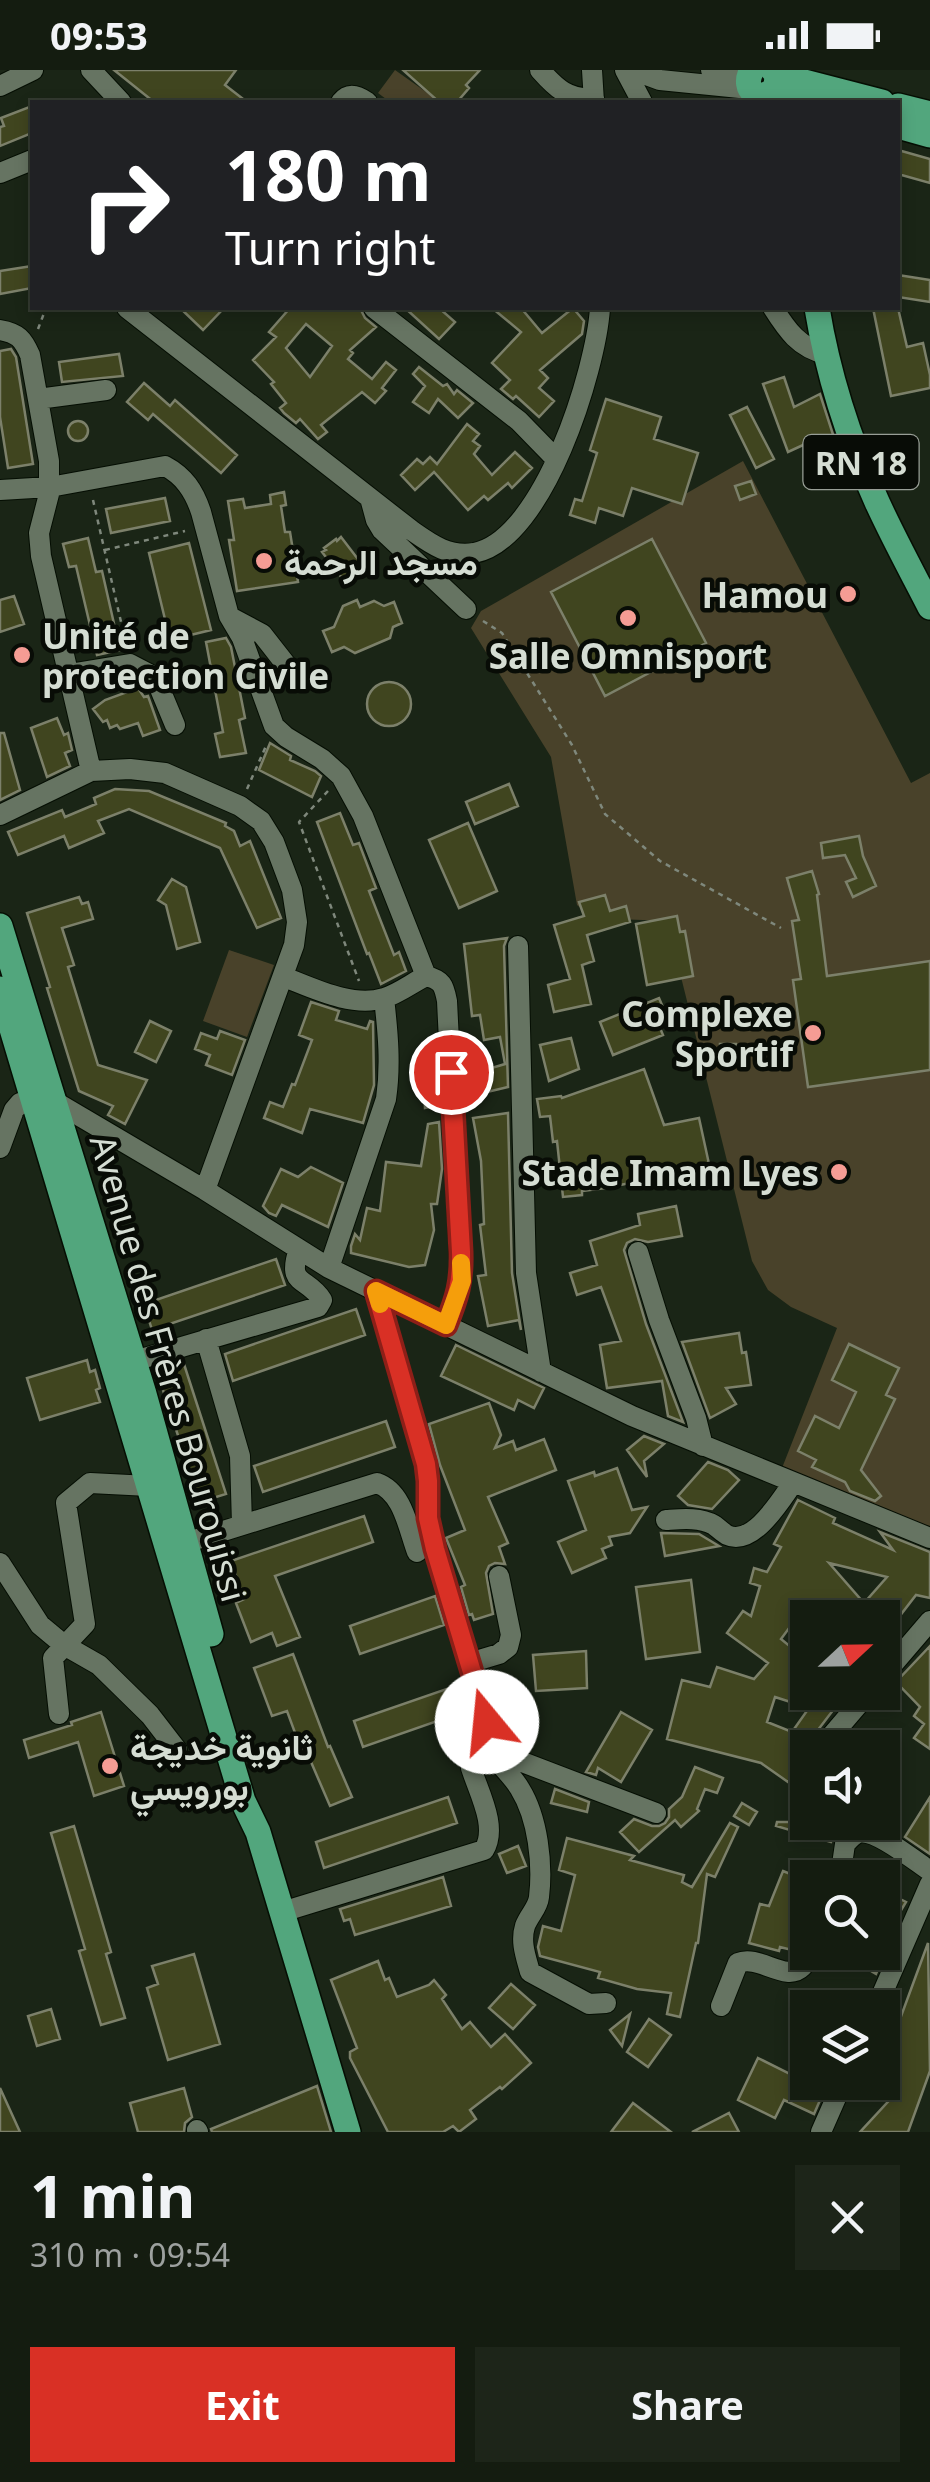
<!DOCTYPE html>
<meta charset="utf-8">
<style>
body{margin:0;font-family:"Noto Sans",Vazirmatn,sans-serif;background:#1d2519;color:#f1f3f6;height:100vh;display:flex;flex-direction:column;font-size:38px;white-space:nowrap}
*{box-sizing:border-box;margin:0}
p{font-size:32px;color:#9da19f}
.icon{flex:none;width:55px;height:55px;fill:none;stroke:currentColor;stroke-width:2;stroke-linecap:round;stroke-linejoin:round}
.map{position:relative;height:2062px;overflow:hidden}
.panel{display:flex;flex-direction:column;background:#141c10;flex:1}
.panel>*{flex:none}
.banner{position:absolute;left:30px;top:30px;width:870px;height:210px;border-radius:0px;box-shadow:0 5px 15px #0003,0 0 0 2px #333a30;background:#202124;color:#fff;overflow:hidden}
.needle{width:65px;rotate:68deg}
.fabs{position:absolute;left:790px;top:1530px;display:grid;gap:20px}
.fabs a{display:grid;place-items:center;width:110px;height:110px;border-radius:0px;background:#141c10;box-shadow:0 5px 15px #0003,0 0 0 2px #333a30;font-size:50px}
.pin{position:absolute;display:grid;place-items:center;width:85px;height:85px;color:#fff;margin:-42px;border:5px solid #fff;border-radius:50%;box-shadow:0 2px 10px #0007}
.me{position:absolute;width:110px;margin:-55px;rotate:343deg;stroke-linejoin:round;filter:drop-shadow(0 0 8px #0008)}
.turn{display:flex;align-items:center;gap:35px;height:210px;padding:0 30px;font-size:45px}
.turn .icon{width:130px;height:130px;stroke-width:2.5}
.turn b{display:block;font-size:70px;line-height:85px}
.round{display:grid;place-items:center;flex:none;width:105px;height:105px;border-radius:0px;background:#1d2519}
.overview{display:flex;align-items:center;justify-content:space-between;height:170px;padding:0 30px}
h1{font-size:60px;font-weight:700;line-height:75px}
.cta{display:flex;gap:20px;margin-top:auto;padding:20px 30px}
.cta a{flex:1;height:115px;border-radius:0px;background:#d93025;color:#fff;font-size:40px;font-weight:700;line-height:115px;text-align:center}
.cta a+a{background:#1d2519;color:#f1f3f6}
.status{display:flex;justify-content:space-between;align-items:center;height:70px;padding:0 50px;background:#141c10;direction:ltr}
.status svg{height:28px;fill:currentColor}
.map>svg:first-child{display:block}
</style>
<div class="status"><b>09:53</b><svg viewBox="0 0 49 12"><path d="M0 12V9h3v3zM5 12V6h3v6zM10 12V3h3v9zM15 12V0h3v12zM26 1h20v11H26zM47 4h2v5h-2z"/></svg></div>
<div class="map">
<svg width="930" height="2062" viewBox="0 0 930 2062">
<rect width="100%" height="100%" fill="#1a2516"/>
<path fill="#49422a" d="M395,0l41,29 -2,3h-44l-12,-9z
M743,391l168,322 19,-10v754l-148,-59 55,-140 -46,-21 -23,-17 -16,-29 -85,-340 -74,-3 -16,-13 -26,-148 -80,-129 10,-17z
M229,880l45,15 -27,72 -44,-16z"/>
<path fill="#40451f" stroke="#7c806a" stroke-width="2.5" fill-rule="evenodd" d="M114,0h122l-11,15 22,17h-93z
M403,0h77l-14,15 3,3 -12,14h-18z
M32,36v27l-32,13v-19l4,-1 -3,-8z
M898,80l32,9v24l-32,-9z
M32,196v22l-32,6v-23z
M898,205l32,5v22l-32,-5z
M180,238h44l-21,22z
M290,238h70l5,10 11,9 -26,23 3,3 -5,6 24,20 14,-17 10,8 -14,18 4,3 -11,12 -13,-11 -41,33 6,7 -9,7 -18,-20 -4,4 -12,-10 -4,-5 6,-5 -15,-19 3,-2 -21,-22 23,-23 -7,-5zM306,254l26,22 -22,31 -24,-29z
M405,238h34l16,14 -16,17z
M492,238h29l21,25 31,-25 11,13 -2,13 -42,36 8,8 -9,10 15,13 -15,16 -23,-21 -3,3 -12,-10 9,-9 -18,-17 29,-31z
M873,238h25l9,39 16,-4 7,32v13l-39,8z
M11,279l5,8 17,107 -25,4 -8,-51v-66z
M119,284l4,22 -61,6 -3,-20z
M419,297l24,19 4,-2 7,10 3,-4 16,13 -15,15 -20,-19 -9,14 -16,-11 12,-16 -12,-12z
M784,307l10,30 26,-13 17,53 -15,8 -8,-15 -26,12 -25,-68z
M144,313l26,23 5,-6 62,55 -16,18 -68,-59 -5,6 -21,-18z
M606,329l55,18 -7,22 44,14 -16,51 -50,-16 -9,28 -24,-8 -4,15 -25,-8 5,-16 7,2 15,-48 -7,-3z
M747,337l27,52 -18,9 -26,-53z
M68 361a10 10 0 1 1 20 0a10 10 0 1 1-20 0Z
M467,354l12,10 -6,7 7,5 -6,8 18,21 23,-23 17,16 -20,20 -4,-5 -20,17 -4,-4 -16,14 -34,-38 -19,18 -14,-15 16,-16 6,5 7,-7 7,7z
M751,411l5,13 -16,6 -5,-14z
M284,422l2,13 -5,1 4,26h5l8,50 -61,9 -8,-51h5l-6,-39 15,-2 2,9 26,-4 -1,-9z
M165,428l5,23 -59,12 -5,-24z
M341,467l23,30 -19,15 -23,-30 4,-2 -2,-2 12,-9 1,2z
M88,468l8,34 6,-1 18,79 -23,5 -21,-89 -7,1 -6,-23z
M652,469l54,104 -101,53 -54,-104z
M189,473l22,87 -41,10 -21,-87z
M14,526l10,28 -24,8v-32z
M357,530l3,7 14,-6 10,5 10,-4 8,21 -9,4 -3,11 -35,15 -11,-6 -12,5 -9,-21 11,-4 9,-21z
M226,568l5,9 14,71 -6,2 7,33 -26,4 -5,-23 8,-2 -17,-90z
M367 634a22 22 0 1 1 44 0a22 22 0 1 1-44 0Z
M138,618l6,9 4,-1 12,34 -17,6 -5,-13 -18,6 -3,-4 -7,3 -3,-8 -4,2 -10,-13 12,-9z
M57,648l7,17 4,-2 4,17 -7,3 5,13 -23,11 -16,-49z
M0,663h4l16,57 -20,10z
M270,673l21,13 -1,4 25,11 6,5 -9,21 -53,-27z
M509,714l9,22 -43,18 -9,-22z
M115,719l34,2 77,32 -1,3 9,5 6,15 10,-5 31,77 -24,10 -37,-80 -91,-39 -31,12 6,12 -35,15 -5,-12 -46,19 -10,-23 54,-22 3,7 31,-13 -2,-6z
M340,743l13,32 6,-2 17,45 -7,3 25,64 5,-3 7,19 -25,13 -12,-31 -2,1 -50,-132z
M468,753l29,68 -38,17 -30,-68z
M859,766l4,20 13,30 -23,11 -7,-15 10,-4 -11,-23 -22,3 -2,-15z
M812,801l7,23 -2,1 10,81 103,-15v109l-122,17 -15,-107 8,-1 -9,-58 7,-1 -12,-42z
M172,809l14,8 14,55 -23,7 -11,-44 -8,-5z
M605,825l5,16 16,-5 4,16 -43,13 7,26 -12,4 9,39 -37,8 -6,-27 22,-6 -16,-54 30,-9 -5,-14z
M79,827l3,7 6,-2 5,17 -31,9 12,37 -6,2 30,98 49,15 -22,44 -17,-9 5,-9 -34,-15 -32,-103 3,-1 -23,-74z
M677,846l3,16 5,-1 8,45 -46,9 -11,-61z
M507,868l-3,8 4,141 -21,5 -6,-21 24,-7 -5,-27 -16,3 -4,-25 -8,1 -8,-72z
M659,928l6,14 -10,4 8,19 -50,20 -13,-33z
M311,932l28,9 -3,9 31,9 3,-8 3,1 1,63 -11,38 -53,-14 -8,24 -38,-15 6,-16 13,5 9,-23 3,1 17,-45 -13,-5z
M150,951l21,10 -15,31 -21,-10z
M220,961l25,9 -13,35 -26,-10 4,-10 -15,-6 6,-16 16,6z
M571,968l8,31 -30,12 -9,-36z
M720,974h16l1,14h-17z
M436,995l2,40 -13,3 -2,-42z
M644,999l20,56 35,-7 10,46 -41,8v3l-62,13 -24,3v4l-19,2 -6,-56 -4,1 -3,-26 -10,1 -3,-18 24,-3 1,2z
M508,1043l4,160 9,57 -2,-10 -31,6 -10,-50 8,-1 -6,-50 4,-1 -3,-63 -8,-43z
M439,1052l3,47 -5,35h-6l3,26 -9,35 -16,2 -58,-14v-7l4,-12 5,6 7,-32 13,3 6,-49 35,4 7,-42z
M311,1097l32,16 -15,44 -46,-22 -6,11 -7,-3 -6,-7 18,-37 17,8z
M676,1136l6,30 -34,6 -13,-3 -8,4 -3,7 22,74 37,98 -15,-6 -6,-35 -55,7 -7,-43 21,-4 -20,-54 -24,8 -7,-22 27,-8 -7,-24 50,-16 -2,-11z
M276,1189l9,26 -133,45 -8,-26z
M356,1239l9,26 -132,46 -8,-27z
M739,1263l3,20 4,-1 5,33 -25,3 10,16 -26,14 -28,-76z
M849,1274l50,24 -13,27 9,4 -34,71 20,26 -6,5 -25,-10 -5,-9 -33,-15 4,-7 -18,-9 17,-35 24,12 17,-36 -24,-12z
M456,1275l88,43 -10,20 -16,-8 -4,10 -73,-34z
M87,1290l3,12 5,-2 5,18 -4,2 4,12 -60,18 -13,-42z
M183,1291l43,133 -26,8 -44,-133z
M489,1333l12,32 -6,13 18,-7 3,9 28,-11 12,31 -68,27 20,46 -9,4 6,17 -10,-1 -6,3 -3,7 7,41 -19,6 -2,-6 -3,1 -8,-28 4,-2 -19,-47 19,-8 -25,-65 -11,-41z
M386,1351l9,26 -132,45 -9,-26z
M644,1366l20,8 -20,17 3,16 -20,-27z
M708,1392l20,8 11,10 -27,29 -24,-4 -10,-9z
M617,1398l15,42 15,-3 -17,26 -21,4 3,8 -10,4 4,9 -34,15 -14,-31 28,-12 -18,-49 26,-9 1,4z
M798,1430l37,18 -2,5 60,27 -13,-18 50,20v46l-14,-3 -34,44v-21l-84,-2 -17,23 27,22v31h39l-36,47 -3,15 -20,28 -27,-19 -94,-24 15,-59 28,7 7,-20 37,12 14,-16 -41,-30 16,-22 8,5 9,-30 -10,-3 4,-15 13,4 14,-25 -7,-3zM829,1493l58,14 -23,26zM775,1627l34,11 -17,24 -25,-10z
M364,1446l9,26 -98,34 25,61 -23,9 -5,-13 -21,9 -15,-39 8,-4 -13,-38z
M661,1463l38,1 20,12 -54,10z
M691,1510l9,72 -54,7 -10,-72z
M435,1526l9,29 -84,29 -10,-28z
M930,1576v103l-16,-11 10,-14 -10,-8 6,-9 -24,-25z
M586,1581l1,37 -51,3 -3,-36z
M293,1584l35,93 2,-1 22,51 -22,9 -25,-58 -4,1 -14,-38 -15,5 -18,-48z
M461,1614l8,26 -106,37 -9,-26z
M101,1642l23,74 -30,10 -16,-54 -49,16 -5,-18 48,-15 -1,-3z
M621,1642l31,18 -31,52 -23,-14 -2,7 -10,-3z
M695,1697l28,11 -6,15 -12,-4 -8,20 2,2 -18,16 -6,-7 -36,32 -19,-20 14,-13 18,7h7l6,-3 4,-6v-8l13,-12z
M555,1719l34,13 -2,10 -36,-9z
M448,1727l9,26 -133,45 -8,-26z
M930,1727v57l-25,-17z
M742,1733l15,9 -8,13 -15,-9z
M777,1752h71l-13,12 -4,8 -55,-16z
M730,1753l8,4 -23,50 -8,-3 -9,69h-2l-16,74 -13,-3 4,-21 -34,-4 -39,-11 2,-6 -60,-16 -2,-9 5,-21 18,5 14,-56 -16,-5 8,-32 67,18 -4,4 54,15 -2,7 10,5z
M74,1756l37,126 -5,2 19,64 -24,7 -22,-74 6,-2 -34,-116z
M518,1776l8,20 -19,7 -8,-19z
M783,1801l25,10v44l-5,-2 -7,28 -16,-4 -1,4 -30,-8 11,-39 9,2z
M443,1807l8,29 -96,29 -5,-16 -6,2 -4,-12z
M888,1823l18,9 -24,40v-39z
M928,1873l2,128 -22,61h-48l36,-39 -14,-13v-12z
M839,1882h46l-9,22z
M194,1884l26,90 -52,16 -21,-72 11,-4 -6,-18z
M378,1891l7,19 4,-2 8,19 32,-12 5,-5 12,15 -4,4 20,30 8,-7 21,25 14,-13 26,29 -29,26 -2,-2 -30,23 6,9 -17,13 -6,-6 -10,6h-55l-38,-74v-6l7,-4 -26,-68z
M511,1914l24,21 -22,24 -24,-21z
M51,1939l9,30 -23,7 -9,-30z
M630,1944l-8,32 -12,-16z
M649,1949l22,16 -23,32 -21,-15z
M758,1988l66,33 -10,23 -30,-14 -9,18 -37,-18z
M317,2016l14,46h-119l-1,-3z
M0,2018l20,44h-20z
M184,2018l8,29 -7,6 -1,9h-46l-8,-29z
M633,2033l38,29h-60z
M729,2043l10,19h-47z"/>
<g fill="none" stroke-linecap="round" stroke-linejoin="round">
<defs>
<path id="minor" d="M91,0l30,32
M540,0c16,18 28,30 54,28
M592,0l2,32
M625,0l17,32
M633,0l27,10 90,9
M711,0l37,5
M0,16l33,-16
M341,32c8,-10 16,-7 26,0
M0,103l32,-13
M127,238l284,222c20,14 37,27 63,23 70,-13 122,-184 126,-245
M374,238l145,113 37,38
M773,238c14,22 26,40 53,46
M0,260c18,3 23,9 30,25l19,106v33l-10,39 2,23 50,215
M38,329l68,-9
M0,420l50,-3 115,-21c19,10 29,25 36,46l28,104 13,22 32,88 12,11 36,22 19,17 22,40 63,160
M370,428l6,22 6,10 84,79
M232,548l30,16 36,46
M69,604l61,-10 25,13 20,48
M0,745l91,-44 39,-2 35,4 75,33 21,15 13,21 18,48 5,32 -3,23 -89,245
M518,876l8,327 15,99
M284,907c29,11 68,31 100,21 14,-4 28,-15 42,-22 16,4 18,9 21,25l14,280 -15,44
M0,1078l14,-38 6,-7 16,2 18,-4 151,89 124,78 303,148 298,122
M638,1182l21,68 37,98 7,28
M329,1198l57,-169c5,-34 2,-66 -2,-101
M376,1221l50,173 2,17v37l7,31 65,215c7,8 15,16 20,25 18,29 23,75 19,108 -1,11 -10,18 -14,29 -5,16 1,31 5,46l59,32 17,-1
M206,1269l34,117 2,69
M134,1291l184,-54 4,-7c-15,-24 -36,-13 -23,-51
M666,1450c16,-1 33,-3 48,5 4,3 8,7 13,10 26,12 53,-34 66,-52
M185,1473l192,-60c26,9 31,45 40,69
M0,1493l40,62 24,20 35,20 51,50 27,35
M469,1593l30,-9 9,-7 3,-12 -12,-59
M882,1607l48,-56
M59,1644l-6,-56 32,-34 -19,-121 24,-20 59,3
M821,1678l48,-56
M840,1808l5,-34c3,-3 8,-9 13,-11 17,-5 57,28 72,38
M282,1842l202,-62c14,-23 -5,-57 -13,-82l25,-16 160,61
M721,1936l17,-43c21,-9 48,20 64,4 4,-4 6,-10 10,-15
M876,1938l54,-124
M197,2060l1,2
M821,2062l22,-50"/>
<path id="major" d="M752,0c-12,20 9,35 24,17l1,-12 -4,-5
M777,5l105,27
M770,24l35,8
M898,36l32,8
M898,56l32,9
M817,238c11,67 32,132 60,194 16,35 35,70 53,105
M0,856l144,468 67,240
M0,919l243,812 15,31 90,300"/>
</defs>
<use href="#minor" stroke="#050e03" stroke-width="22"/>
<use href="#major" stroke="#050e03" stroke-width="28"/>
<path stroke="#7f887c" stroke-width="2.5" stroke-dasharray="5 5" stroke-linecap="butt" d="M38,259l8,-21
M93,430l34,148
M105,480l80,-19
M483,551l19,12 70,112 33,69 55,47 121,67
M247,719l19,-43
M328,721l-29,31 60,159"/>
<use href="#minor" stroke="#667462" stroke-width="20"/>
<use href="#major" stroke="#52a67d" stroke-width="25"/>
</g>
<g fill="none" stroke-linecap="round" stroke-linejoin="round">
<defs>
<path id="route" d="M451,1002l10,180c1,30 -4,46 -15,73l-70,-34 50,173 2,17v37l7,31 52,173"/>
</defs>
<use href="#route" stroke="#8d1f18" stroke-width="25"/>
<use href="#route" stroke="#d93025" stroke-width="18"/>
<path stroke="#f59e0b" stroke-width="18" d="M380,1234l-4,-13 70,34 16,-44 -1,-18"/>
</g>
<g fill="#f59c94" stroke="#080c06" stroke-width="4">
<circle cx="264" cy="491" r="10"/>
<circle cx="848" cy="524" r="10"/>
<circle cx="628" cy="548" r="10"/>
<circle cx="22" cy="585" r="10"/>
<circle cx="813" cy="963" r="10"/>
<circle cx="839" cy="1102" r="10"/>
<circle cx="110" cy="1696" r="10"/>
</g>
<g text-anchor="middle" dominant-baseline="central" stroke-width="9" stroke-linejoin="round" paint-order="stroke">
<rect fill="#080c06" stroke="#989e96" stroke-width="2.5" x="803.5" y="365" width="115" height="54" rx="8"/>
<g font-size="32" font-weight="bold" fill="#d5ddd3">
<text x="861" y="392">RN 18</text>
</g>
<g font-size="35" font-weight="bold" fill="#d5ddd3" stroke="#080c06" text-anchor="start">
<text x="284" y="491">مسجد الرحمة</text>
<text x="828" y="524" text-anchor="end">Hamou</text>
<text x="42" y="565">Unité de<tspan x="42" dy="40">protection Civile</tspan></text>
<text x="628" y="585" text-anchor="middle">Salle Omnisport</text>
<text x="793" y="943" text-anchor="end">Complexe<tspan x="793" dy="40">Sportif</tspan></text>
<text x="819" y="1102" text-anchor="end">Stade Imam Lyes</text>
<text x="130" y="1676">ثانوية خديجة<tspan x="130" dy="40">بورويسي</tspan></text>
</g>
<g font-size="35" fill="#d5ddd3" stroke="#080c06">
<text transform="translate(169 1298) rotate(74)">Avenue des Frères Bourouissi</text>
</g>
</g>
</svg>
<div class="fabs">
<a><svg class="needle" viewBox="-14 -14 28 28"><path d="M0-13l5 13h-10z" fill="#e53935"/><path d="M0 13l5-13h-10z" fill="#9da19f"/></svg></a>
<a><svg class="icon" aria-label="sound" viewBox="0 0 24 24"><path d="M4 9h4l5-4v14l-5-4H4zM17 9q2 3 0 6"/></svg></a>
<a><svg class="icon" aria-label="search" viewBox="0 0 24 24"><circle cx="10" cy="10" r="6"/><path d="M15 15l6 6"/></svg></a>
<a><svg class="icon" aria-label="layers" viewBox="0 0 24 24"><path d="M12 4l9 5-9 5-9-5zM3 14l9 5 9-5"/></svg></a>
</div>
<div class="pin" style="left:451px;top:1002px;background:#d93025"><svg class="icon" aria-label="arrive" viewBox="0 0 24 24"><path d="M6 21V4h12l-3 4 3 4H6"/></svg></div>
<svg class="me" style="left:487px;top:1652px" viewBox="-20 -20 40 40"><circle r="19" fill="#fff"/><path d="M0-13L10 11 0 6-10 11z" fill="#d93025"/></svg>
<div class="banner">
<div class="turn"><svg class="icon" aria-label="right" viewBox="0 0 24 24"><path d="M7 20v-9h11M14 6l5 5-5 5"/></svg><div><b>180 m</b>Turn right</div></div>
</div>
</div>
<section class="panel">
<div class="overview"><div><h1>1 min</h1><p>310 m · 09:54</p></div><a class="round"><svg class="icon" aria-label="close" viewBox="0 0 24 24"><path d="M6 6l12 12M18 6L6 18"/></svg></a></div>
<div class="cta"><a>Exit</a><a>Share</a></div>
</section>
